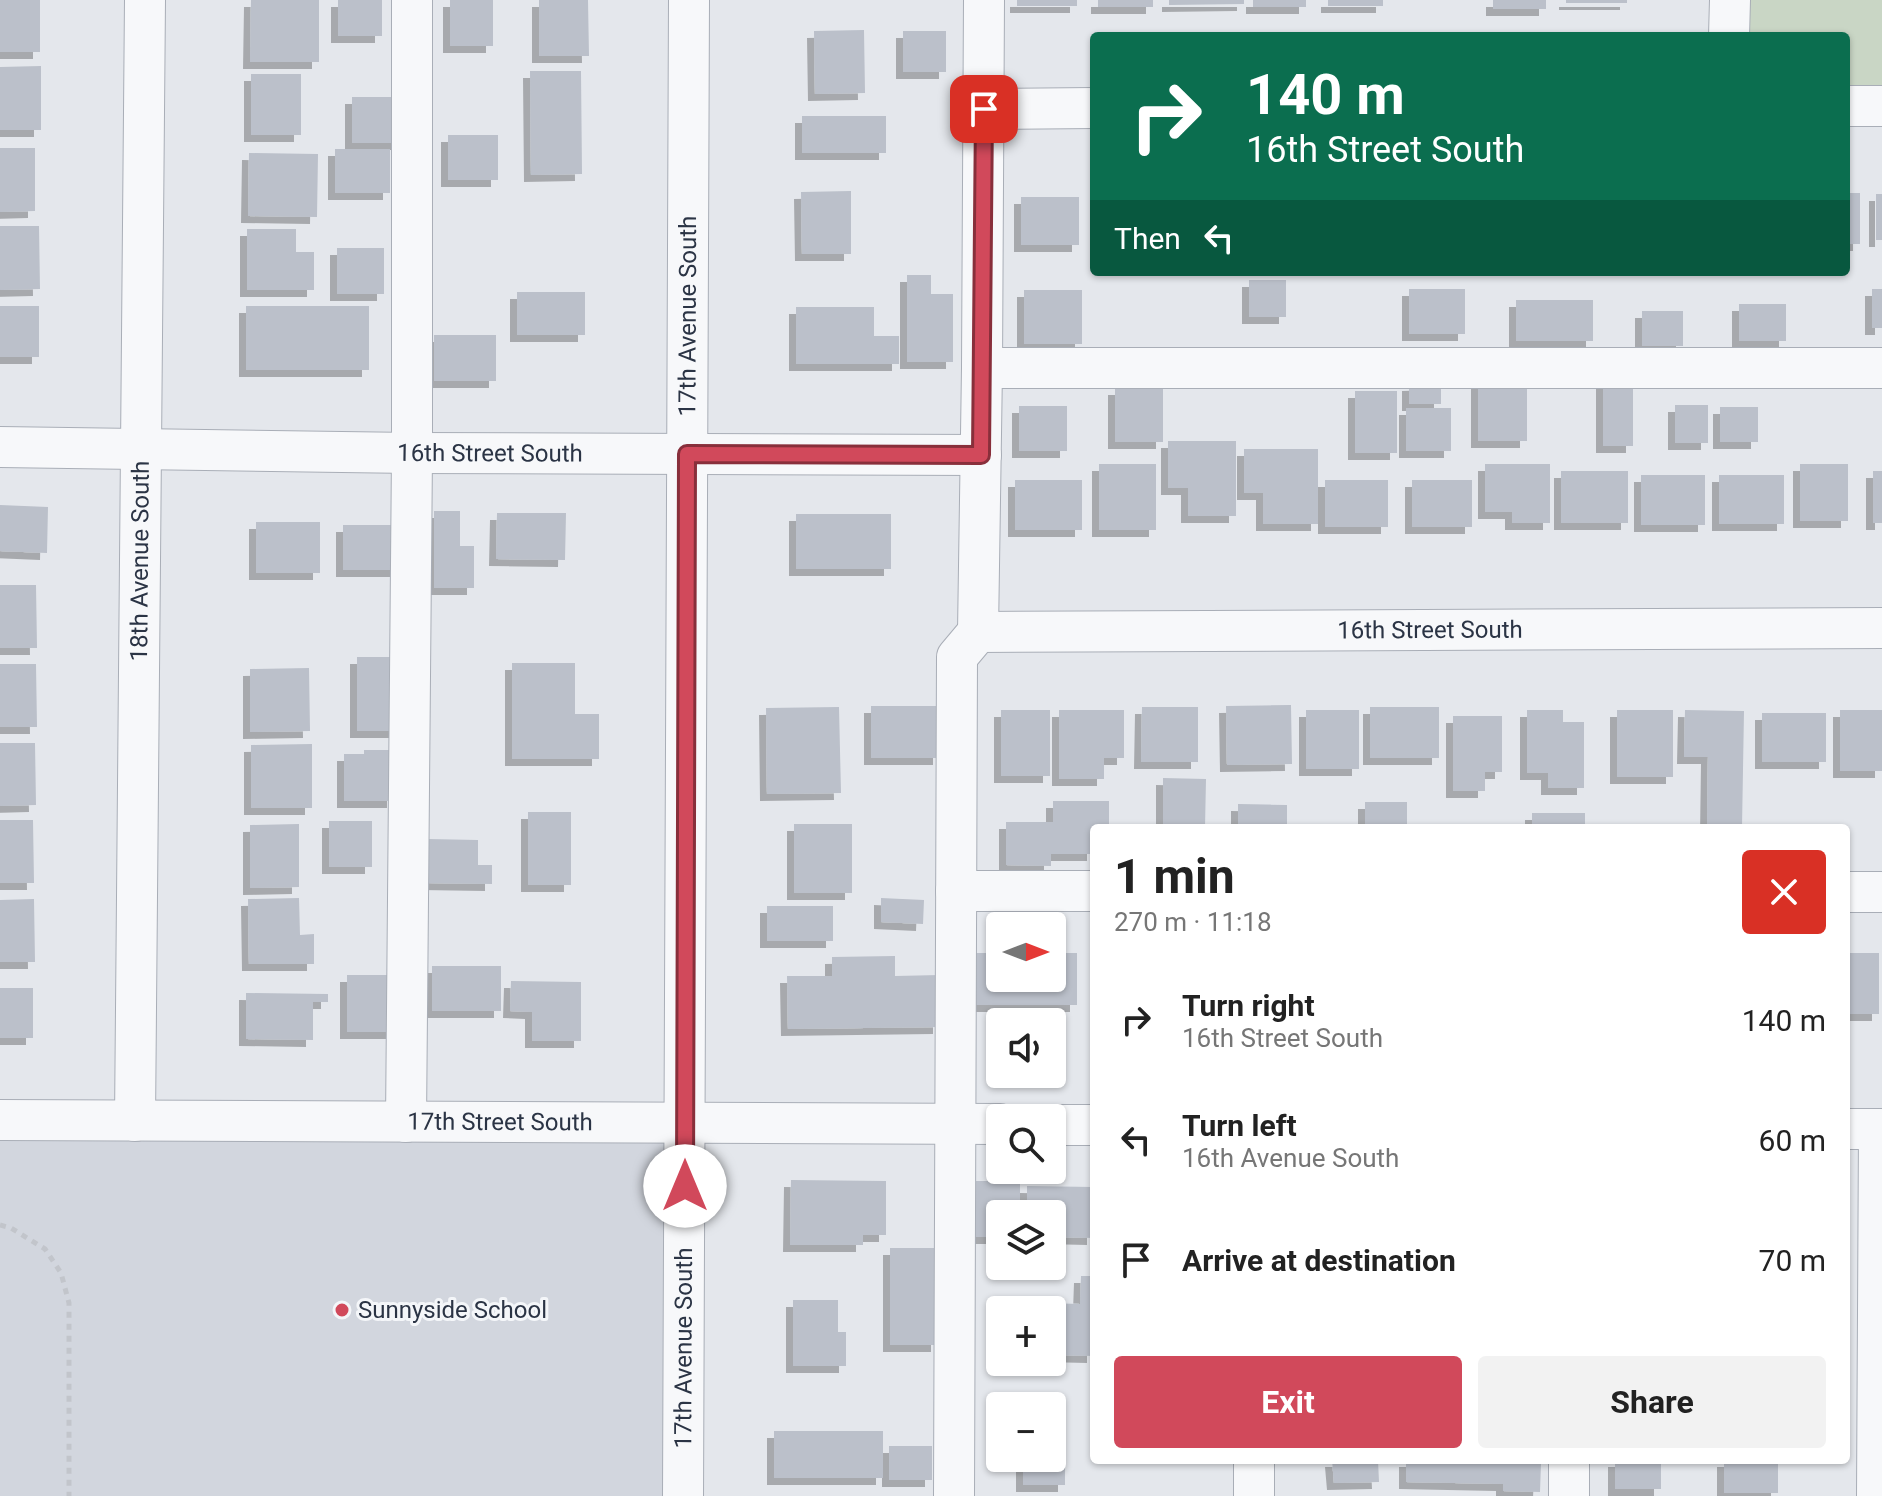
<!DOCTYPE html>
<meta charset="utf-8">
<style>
body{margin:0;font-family:Roboto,sans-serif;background:#f2f2f2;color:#222;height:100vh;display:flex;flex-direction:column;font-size:30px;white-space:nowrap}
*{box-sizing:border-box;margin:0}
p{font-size:26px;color:#767676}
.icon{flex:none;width:44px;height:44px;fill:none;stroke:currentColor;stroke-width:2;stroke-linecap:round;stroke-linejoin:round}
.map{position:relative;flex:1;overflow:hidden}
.sheet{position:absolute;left:1090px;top:824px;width:760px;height:640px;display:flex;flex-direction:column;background:#fff;border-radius:8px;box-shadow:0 2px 6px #0004}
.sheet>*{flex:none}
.hud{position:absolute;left:1090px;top:32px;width:760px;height:244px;border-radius:8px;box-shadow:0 2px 6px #0004;background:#0b6e4f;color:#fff;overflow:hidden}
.needle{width:52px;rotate:90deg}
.tools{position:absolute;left:986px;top:912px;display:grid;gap:16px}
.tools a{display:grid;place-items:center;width:80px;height:80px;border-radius:8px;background:#fff;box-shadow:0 2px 6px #0004;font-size:40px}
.pin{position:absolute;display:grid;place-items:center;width:68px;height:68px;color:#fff;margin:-34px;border-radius:16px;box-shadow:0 4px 12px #0006}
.me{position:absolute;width:88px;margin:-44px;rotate:0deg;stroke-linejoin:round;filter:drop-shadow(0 0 6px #0008)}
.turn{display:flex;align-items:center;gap:28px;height:168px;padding:0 24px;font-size:36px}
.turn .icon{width:104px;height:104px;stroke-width:2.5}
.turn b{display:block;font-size:56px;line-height:68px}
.then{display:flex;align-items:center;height:76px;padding:0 24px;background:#0003;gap:16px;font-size:30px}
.round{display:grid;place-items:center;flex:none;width:84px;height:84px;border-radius:8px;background:#f2f2f2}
.headline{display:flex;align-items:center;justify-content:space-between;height:136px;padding:0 24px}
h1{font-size:48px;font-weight:700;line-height:60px}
.primary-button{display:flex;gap:16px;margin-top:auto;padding:16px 24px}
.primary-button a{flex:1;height:92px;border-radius:8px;background:#d1495b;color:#fff;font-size:32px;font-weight:700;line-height:92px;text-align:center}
.primary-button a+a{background:#f2f2f2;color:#222}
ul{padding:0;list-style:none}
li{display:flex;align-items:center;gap:24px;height:120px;padding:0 24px}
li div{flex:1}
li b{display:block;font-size:30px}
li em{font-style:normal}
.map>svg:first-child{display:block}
</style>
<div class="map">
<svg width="1882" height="1496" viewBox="0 0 1882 1496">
<defs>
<filter id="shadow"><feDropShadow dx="-7" dy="7" stdDeviation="0" flood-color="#0004"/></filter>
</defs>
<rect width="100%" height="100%" fill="#e4e7ec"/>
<path fill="#d2d6de" d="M0,1122l686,2 -3,372h-683z"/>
<path fill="#c9d6c5" d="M1729,0h153v106h-36v-70h-117z"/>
<path fill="#bbc0ca" filter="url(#shadow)" d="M0,0h40v52h-40z
M251,0h68v62h-69z
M338,0h44v36h-44z
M450,0h43v46h-43z
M539,0h49l1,56h-50z
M1017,0h60v6h-60z
M1098,0h55v7h-55z
M1169,0h75v4l-75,1z
M1253,0h53v7h-53z
M1328,0h55v6h-55z
M1493,0h53v9h-53z
M1566,0h61v3h-61z
M864,30l1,63 -50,1 -1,-63z
M903,31h43v41h-43z
M41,66v64h-41v-63z
M530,71h51l1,103 -51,1z
M251,74h50v61h-50z
M352,97h52v46h-52z
M802,116h84v37h-84z
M448,135h50v45h-50z
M0,148h35v63l-35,1z
M335,149h55v44h-55z
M249,153l69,1 -1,63 -69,-1z
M851,191v63h-49l-1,-62z
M1846,193h14v51h-14z
M1876,194h6v46h-6z
M1021,197h58v48h-58z
M0,226h39l1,63 -40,1z
M247,229h49v23h18v38h-67z
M337,248h47v46h-47z
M907,275h24v19h22v68h-46z
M1249,280h37v37h-37z
M1409,289h56v45h-56z
M1872,289h10v39h-10z
M1024,290h58v54h-58z
M517,292h68v43h-68z
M1516,300h77v41h-77z
M1739,304h47v37h-47z
M0,306h39v51h-39z
M246,306h123v64h-123z
M796,307h78v29h25v28h-103z
M1642,311h41v35h-41z
M434,335h62v46h-62z
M1478,381h49v60h-49z
M1603,381h30v65h-30z
M1441,383v21h-32v-20z
M1115,388h48v54h-48z
M1355,391h42v62h-42z
M1675,405h33v38h-33z
M1019,406h48v45h-48z
M1720,407h38v35h-38z
M1406,408h45v43h-45z
M1168,441h68v75h-48v-28h-20z
M1244,449h74v75h-55v-31h-19z
M1099,464h57v66h-57z
M1485,464h65v59h-38v-11h-27z
M1800,464h48v57h-48z
M1561,471h67v52h-67z
M1873,471h9v52h-9z
M1641,475h64v50h-64z
M1719,475h65v49h-65z
M1015,480h67v50h-67z
M1325,480h63v47h-63z
M1412,480h60v47h-60z
M0,505l48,2 -1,46 -47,-2z
M434,511h26v35h14v42h-40z
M497,513h69l-1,47 -69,-1z
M796,514h95v55h-95z
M256,522h64v51h-64z
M343,525h57v45h-57z
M0,585h36l1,63h-37z
M357,657h43v74h-43z
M512,663h63v51h24v45h-87z
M0,664h36l1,63h-37z
M309,668l1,63 -60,1v-63z
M1291,705l1,59 -65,1 -1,-59z
M871,706h69v52h-69z
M839,707l2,86 -74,1 -1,-86z
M1142,707h56v55h-57z
M1370,707h69v51h-69z
M1001,710h49v66h-49z
M1059,710h65v48h-20v21h-45z
M1306,710h53v59h-53z
M1527,710h36v12h21v66h-36v-15h-21z
M1617,710h56v67h-56z
M1685,710l59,1 -2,117h-35l1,-71h-24z
M1840,710h42v61h-42z
M1762,713h64v49h-64z
M1453,716h49v56h-17v19h-32z
M0,743h35l1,62 -36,1z
M312,744v64h-61v-63z
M364,750h30v51h-50v-47h20z
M1163,778l43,1 -1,49h-42z
M1053,801h56v27h-15v26h-43v12l-45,-1v-43h47z
M1365,802h42v26h-42z
M1238,804l49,1v23h-49z
M528,812h43v73h-43z
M1532,813h53v15h-53z
M0,820h33l1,63h-34z
M329,821h43v46h-43z
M299,824v63l-49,1v-63z
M794,824h58v69h-58z
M428,839l50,1v25h14v19l-65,-1z
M299,898l1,37 14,-1v30h-65l-1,-65z
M881,898l43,2 -1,24 -42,-2z
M34,899l1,63h-35v-62z
M767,906h66v35h-66z
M972,953h28v25h52v-25h25v52h-105z
M1846,953h33v61h-33z
M895,956v20l45,-1v52l-152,2 -1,-53h45v-19z
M432,966h69v45h-69z
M347,975h50v57h-50z
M511,981l70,1v59h-49v-29l-22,-1z
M0,988h33v50h-33z
M246,993l82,1v8h-15v38l-67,-1z
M791,1180l95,1v54h-23v10h-73z
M971,1181h49v33h-20v23h-29z
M1027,1186l67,1v51l-42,-1v-23h-25z
M890,1248h48v97h-48z
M1081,1276h13v80l-42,-1v-45h-6v-7l34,1z
M793,1300h45v32h8v34h-53z
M774,1431h109v47h-109z
M889,1446h43v34h-43z
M1052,1451h13v34h-42v-27h29z
M1332,1460h46l1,22 -45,1z
M1406,1460h119v3h16l-1,29 -37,-1v-7l-97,-2z
M1615,1460h46v29h-46z
M1724,1460h54v33h-54z"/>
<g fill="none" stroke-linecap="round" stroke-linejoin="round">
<defs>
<g id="minor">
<path d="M1729,36l1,-36"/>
<path d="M1846,106h36"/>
<path d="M984,109l110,-1"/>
<path d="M982,368h900"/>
<path id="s1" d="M0,447l412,6 569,2"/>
<path id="s2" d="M978,632l904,-4"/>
<path d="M978,632l4,-264 2,-368"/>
<path d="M956,891h138"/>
<path d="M1846,892h36"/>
<path id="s3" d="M0,1120l1000,4"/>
<path id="s4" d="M135,1121l10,-1121"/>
<path d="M406,1122l6,-669v-453"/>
<path d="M1052,1125h42"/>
<path d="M1846,1129h36"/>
<path id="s5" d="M683,1496l6,-1496"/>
<path d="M954,1496l3,-839 21,-25"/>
<path d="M1254,1496v-36"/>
<path d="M1569,1496v-36"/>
<path d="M1877,1496l2,-367"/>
</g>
</defs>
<use href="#minor" stroke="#a9aeb7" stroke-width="42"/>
<path stroke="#c2c5cb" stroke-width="5" stroke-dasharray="6 6" stroke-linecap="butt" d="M0,1225l11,3 34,21 16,24 8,30v193"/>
<use href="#minor" stroke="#f7f8fa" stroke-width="40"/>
</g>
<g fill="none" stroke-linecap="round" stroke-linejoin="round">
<defs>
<path id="route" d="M685,1186l2,-732 294,1 3,-346"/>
</defs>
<use href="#route" stroke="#882f3b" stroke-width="20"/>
<use href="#route" stroke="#d1495b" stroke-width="14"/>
</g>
<circle fill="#d1495b" stroke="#f4f6f9" stroke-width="3" cx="342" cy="1310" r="8"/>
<g text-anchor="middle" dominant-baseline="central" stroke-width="6" stroke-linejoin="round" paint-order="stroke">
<g font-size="24" fill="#2b3445" stroke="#f4f6f9">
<text stroke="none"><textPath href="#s5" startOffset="1180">17th Avenue South</textPath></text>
<text stroke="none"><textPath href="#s1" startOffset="490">16th Street South</textPath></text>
<text stroke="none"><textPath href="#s4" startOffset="560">18th Avenue South</textPath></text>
<text stroke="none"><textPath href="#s2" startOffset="452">16th Street South</textPath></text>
<text stroke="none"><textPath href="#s3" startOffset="500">17th Street South</textPath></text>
<text stroke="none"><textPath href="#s5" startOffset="148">17th Avenue South</textPath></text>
</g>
<g font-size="24" fill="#2b3445" stroke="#f4f6f9" text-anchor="start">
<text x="358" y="1310">Sunnyside School</text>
</g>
</g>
</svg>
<div class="tools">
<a><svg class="needle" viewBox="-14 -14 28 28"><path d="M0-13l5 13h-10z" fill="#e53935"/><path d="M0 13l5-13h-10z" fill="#767676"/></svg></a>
<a><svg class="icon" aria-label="sound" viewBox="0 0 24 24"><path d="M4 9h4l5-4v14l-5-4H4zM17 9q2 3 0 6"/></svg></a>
<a><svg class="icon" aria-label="search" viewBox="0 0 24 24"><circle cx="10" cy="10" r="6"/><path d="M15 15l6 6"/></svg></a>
<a><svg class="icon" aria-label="layers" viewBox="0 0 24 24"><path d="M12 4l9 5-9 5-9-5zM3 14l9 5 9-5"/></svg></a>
<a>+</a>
<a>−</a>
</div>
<div class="pin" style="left:984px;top:109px;background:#d93025"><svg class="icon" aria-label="arrive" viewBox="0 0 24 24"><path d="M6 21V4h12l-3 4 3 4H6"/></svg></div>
<svg class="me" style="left:685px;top:1186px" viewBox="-20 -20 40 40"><circle r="19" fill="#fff"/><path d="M0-13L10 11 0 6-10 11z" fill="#d1495b"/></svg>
<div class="hud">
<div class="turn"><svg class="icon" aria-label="right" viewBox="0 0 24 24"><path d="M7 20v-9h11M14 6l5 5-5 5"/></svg><div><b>140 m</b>16th Street South</div></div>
<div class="then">Then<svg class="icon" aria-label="left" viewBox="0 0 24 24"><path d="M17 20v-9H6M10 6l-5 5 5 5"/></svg></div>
</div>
<section class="sheet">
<div class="headline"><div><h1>1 min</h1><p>270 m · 11:18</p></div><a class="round" style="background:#d93025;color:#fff"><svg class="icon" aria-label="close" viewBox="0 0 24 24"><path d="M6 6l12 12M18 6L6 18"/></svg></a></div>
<ul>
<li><svg class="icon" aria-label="right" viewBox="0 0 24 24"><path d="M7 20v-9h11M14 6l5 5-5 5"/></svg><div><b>Turn right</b><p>16th Street South</p></div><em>140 m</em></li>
<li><svg class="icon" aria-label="left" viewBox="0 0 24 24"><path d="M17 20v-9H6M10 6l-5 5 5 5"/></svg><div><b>Turn left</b><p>16th Avenue South</p></div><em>60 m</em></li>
<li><svg class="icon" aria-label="arrive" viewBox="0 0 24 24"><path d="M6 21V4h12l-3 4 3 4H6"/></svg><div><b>Arrive at destination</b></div><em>70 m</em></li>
</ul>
<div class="primary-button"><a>Exit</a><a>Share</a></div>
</section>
</div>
